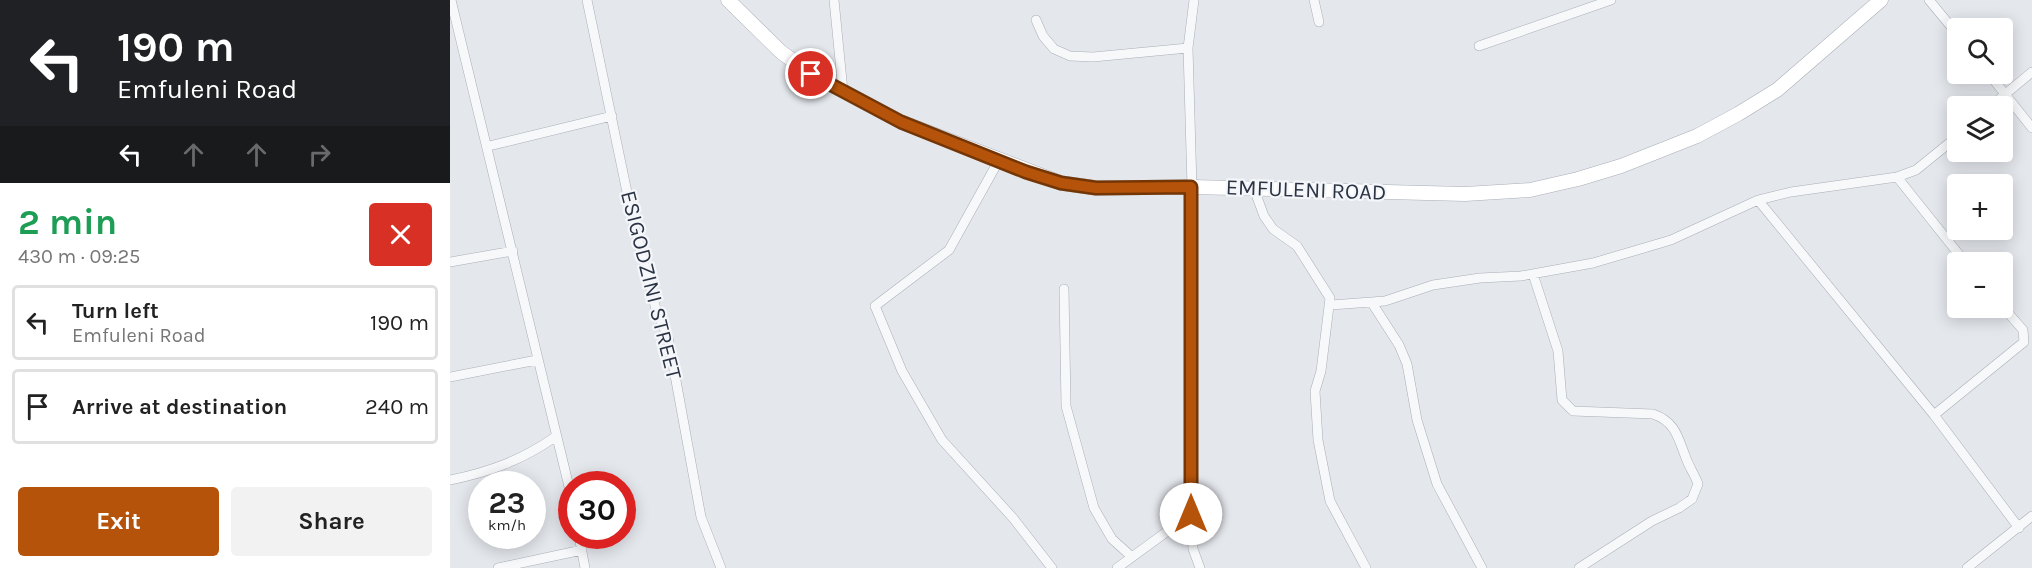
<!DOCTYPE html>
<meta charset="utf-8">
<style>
body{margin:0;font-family:Karla,sans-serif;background:#f2f2f2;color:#222;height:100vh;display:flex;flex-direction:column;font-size:22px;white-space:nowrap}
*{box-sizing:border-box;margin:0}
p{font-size:20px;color:#767676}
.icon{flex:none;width:33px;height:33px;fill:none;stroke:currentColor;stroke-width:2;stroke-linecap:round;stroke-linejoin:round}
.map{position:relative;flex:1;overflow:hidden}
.sheet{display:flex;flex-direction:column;background:#fff;width:450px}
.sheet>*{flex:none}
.banner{background:#202124;color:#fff;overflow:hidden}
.controls{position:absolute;left:1497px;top:18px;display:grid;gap:12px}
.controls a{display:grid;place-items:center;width:66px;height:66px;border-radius:6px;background:#fff;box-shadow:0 3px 15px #0003;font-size:30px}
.speed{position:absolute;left:18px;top:471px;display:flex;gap:12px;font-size:30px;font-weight:700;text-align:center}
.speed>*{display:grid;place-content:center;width:78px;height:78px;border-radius:50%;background:#fff;box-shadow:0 3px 15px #0003;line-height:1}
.speed small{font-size:15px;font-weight:400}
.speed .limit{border:9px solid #d22;background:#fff;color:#111}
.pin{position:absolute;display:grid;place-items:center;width:51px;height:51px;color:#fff;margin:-26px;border:3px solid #fff;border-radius:50%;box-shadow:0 2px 6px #0007}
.me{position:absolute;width:66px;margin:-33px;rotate:0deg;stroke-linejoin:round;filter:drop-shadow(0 0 4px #0008)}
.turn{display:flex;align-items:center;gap:21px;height:126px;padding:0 18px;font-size:27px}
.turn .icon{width:78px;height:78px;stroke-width:2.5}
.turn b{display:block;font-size:42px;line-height:51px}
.lanes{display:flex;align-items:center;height:57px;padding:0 18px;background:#0003;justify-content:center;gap:30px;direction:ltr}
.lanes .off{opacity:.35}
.round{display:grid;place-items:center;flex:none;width:63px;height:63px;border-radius:6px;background:#f2f2f2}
.summary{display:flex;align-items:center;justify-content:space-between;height:102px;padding:0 18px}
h1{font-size:36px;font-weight:700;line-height:45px;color:#1e9e55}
.action{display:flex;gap:12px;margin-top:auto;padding:12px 18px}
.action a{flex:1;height:69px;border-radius:6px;background:#b45309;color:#fff;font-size:24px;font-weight:700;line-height:69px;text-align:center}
.action a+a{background:#f2f2f2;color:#222}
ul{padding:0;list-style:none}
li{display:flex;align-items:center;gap:18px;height:75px;margin:0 12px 9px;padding:0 6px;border:3px solid #e0e0e0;border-radius:6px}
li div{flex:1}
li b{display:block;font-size:22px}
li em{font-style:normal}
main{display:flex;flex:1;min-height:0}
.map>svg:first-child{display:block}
</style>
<main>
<section class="sheet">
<div class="banner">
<div class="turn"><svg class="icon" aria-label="left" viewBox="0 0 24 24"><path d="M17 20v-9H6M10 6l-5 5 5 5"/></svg><div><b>190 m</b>Emfuleni Road</div></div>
<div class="lanes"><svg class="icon" aria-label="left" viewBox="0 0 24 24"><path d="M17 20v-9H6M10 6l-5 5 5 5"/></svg><svg class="icon off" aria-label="ahead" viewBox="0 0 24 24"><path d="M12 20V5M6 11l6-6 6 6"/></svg><svg class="icon off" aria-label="ahead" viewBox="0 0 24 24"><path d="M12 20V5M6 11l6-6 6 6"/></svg><svg class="icon off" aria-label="right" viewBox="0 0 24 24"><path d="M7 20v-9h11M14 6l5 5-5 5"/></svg></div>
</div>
<div class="summary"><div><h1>2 min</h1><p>430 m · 09:25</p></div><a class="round" style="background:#d93025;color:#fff"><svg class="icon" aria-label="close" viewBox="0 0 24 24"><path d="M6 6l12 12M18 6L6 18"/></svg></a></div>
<ul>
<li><svg class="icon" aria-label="left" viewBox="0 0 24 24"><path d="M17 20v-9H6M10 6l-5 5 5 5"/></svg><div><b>Turn left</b><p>Emfuleni Road</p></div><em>190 m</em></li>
<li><svg class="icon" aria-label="arrive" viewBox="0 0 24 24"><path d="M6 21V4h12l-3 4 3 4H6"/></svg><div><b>Arrive at destination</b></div><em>240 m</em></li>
</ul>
<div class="action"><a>Exit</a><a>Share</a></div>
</section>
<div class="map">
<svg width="1582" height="568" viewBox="0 0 1582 568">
<rect width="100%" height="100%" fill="#e4e7ec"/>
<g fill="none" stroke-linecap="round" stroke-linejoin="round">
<defs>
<path id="street" d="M1,0l121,499
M137,0l46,221 24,92 11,24 33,180 20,51
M384,0l9,91
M744,0l-6,48 4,139 -1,327 2,35 7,19
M864,0l5,22
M1479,0l29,35
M586,20l7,16 11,13 16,7 23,1 95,-9
M1029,46l132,-46
M1539,74l43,54
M1541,106l41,-34
M39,146l123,-30
M549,160l-50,90 -74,56 27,65 40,69 71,78 39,50
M1447,177l68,85
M804,189l10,27 9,13 24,17 33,52 -9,73 -6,20 3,49 12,61 36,67
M1308,200l176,215 85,113
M0,262l63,-11
M1083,274l25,77 4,49 11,11 80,3c23,8 25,24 33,44 3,9 9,17 12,26l-6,15 -13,9 -27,13 -73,47
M614,289l2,117 28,102 18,31 20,18
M922,303l27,42 8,19 10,56 20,64 45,84
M881,305l54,-4 48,-16 47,-7 41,-2 72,-13 78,-23 87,-40 33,-8 106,-15 19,-7 42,-34
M0,377l87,-17
M1484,415l90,-73 -1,-12 -21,-24
M0,480c40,-8 72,-20 105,-43
M129,536l6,32
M48,568l84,-18
M667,568l74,-54
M1517,568l65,-52"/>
<path id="secondary" d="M278,0l53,52 30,22 90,48 160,61 36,5 95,-1 273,7 65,-4 48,-11 43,-13 76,-30 41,-22 39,-24 104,-90"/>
</defs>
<use href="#street" stroke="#a9aeb7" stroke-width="10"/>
<use href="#secondary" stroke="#a9aeb7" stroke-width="15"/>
<use href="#street" stroke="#f7f8fa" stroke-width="9"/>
<use href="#secondary" stroke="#fff" stroke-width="14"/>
</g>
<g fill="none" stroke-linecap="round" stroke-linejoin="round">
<defs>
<path id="route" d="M361,74l90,48 125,50 35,11 35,5 95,-1v327"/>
</defs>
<use href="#route" stroke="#753606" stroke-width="15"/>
<use href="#route" stroke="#b45309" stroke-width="10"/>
</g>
<g text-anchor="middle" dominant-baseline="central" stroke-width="4.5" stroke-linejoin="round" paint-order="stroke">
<g font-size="22" fill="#2b3445" stroke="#f4f6f9">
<text transform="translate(856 190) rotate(2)">EMFULENI ROAD</text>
<text transform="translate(201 285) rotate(76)">ESIGODZINI STREET</text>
</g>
</g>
</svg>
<div class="controls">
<a><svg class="icon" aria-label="search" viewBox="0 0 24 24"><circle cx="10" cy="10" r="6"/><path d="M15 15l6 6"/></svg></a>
<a><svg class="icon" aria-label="layers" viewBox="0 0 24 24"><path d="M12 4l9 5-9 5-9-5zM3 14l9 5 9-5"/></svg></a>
<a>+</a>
<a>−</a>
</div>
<div class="speed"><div>23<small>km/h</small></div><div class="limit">30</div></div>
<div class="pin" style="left:361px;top:74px;background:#d93025"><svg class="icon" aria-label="arrive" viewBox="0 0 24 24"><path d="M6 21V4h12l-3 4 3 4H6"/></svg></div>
<svg class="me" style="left:741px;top:514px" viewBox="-20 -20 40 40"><circle r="19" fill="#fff"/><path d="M0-13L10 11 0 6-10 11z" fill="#b45309"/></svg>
</div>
</main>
